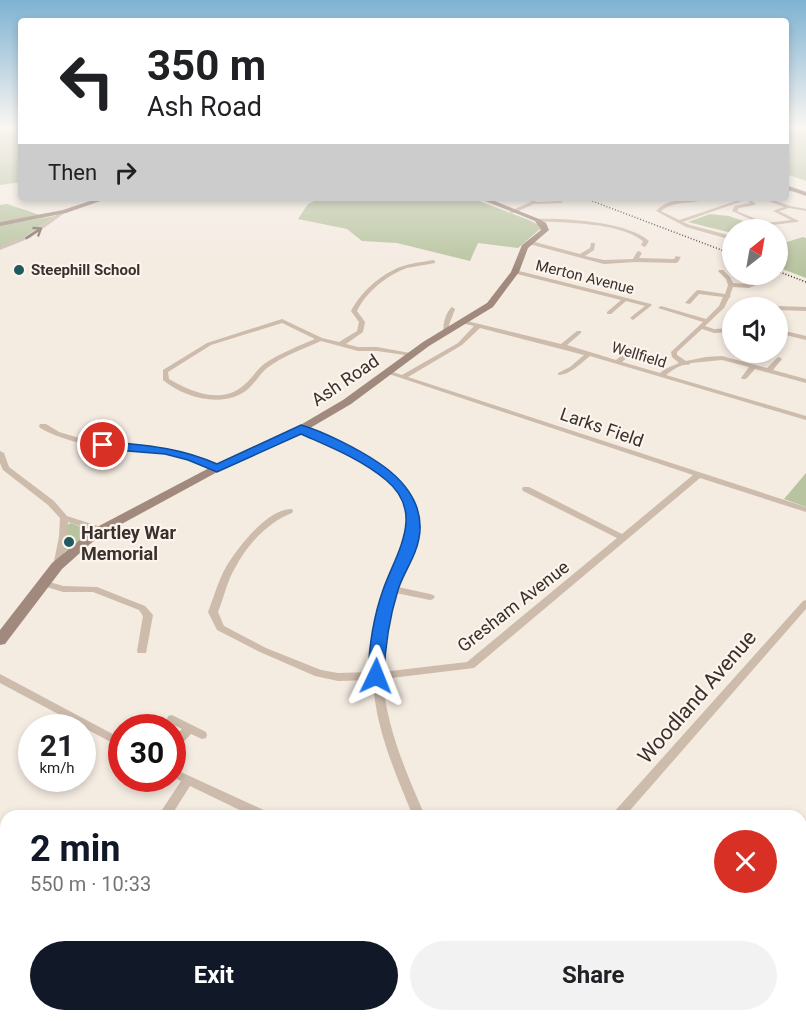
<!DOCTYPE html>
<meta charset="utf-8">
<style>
body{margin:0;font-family:Roboto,sans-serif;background:#f2f2f2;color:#202124;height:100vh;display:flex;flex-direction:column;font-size:22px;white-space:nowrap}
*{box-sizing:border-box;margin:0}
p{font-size:20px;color:#757577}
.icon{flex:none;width:33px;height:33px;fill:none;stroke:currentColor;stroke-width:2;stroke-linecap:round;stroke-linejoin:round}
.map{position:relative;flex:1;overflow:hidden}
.details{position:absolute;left:0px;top:810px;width:807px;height:212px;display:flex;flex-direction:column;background:#fff;border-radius:18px 18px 0 0;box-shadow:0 3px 9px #0003}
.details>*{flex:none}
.top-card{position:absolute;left:18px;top:18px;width:771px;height:183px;border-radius:6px;box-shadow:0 3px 9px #0003;background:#fff;color:#202124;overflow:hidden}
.needle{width:39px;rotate:31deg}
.controls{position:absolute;left:722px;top:219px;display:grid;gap:12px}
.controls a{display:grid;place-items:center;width:66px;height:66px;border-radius:50%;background:#fff;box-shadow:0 3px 9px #0003;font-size:30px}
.speed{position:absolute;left:18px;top:714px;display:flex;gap:12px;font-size:30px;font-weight:700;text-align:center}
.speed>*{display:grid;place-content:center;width:78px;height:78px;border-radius:50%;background:#fff;box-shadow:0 3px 9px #0003;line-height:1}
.speed small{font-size:15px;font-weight:400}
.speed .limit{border:9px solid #d22;background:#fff;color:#111}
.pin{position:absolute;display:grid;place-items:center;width:51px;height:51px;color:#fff;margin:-26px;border:3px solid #fff;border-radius:50%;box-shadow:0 2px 6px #0007}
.me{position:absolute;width:66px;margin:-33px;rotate:2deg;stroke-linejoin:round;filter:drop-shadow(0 0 4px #0008)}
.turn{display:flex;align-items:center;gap:21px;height:126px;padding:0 30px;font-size:27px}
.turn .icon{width:78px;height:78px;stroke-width:2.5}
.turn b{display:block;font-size:42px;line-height:51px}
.then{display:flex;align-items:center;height:57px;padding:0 30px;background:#0003;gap:12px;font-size:22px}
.round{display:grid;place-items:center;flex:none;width:63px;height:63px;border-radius:32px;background:#f2f2f2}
.headline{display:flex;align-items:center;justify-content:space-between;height:102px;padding:0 30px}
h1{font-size:36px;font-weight:700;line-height:45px;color:#111827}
.action{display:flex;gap:12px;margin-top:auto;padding:12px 30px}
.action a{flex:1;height:69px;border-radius:36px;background:#111827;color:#fff;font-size:24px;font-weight:700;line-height:69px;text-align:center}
.action a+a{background:#f2f2f2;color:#202124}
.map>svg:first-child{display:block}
</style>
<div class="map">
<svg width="806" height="1021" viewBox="0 0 806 1021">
<rect width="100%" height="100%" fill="#f4ebe1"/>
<path fill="#b8c4a0" d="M0,127h21v55l-21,3z
M786,127h20v54l-20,-7z
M320,198h14l-5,1 3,2 9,-3h121l14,2 53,20 8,4 3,5 -22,19 -40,-5 -8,18 -73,-18 -35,-2 -15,-12 -49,-10 10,-15z
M7,204l33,11 -40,7v-17z
M710,214l19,2 20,7 -4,2 16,4 -29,1v3l-44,-11z
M55,216l-32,22 -23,9v-22z
M803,237l3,1v40l-29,-11v-22z
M806,473v34l-22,-8z
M71,523l20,8 -29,23 5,-16v-13z
M199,1016h143l12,5h-158z"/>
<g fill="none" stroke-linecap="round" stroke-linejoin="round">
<path fill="#cdbbac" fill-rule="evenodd" d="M790,189l4,1 -8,3v-2z
M523,198h6l8,4 24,-1 2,1 -2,1 -27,1 -20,9h-4v-2l21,-9z
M629,198h9l-12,3 -2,-1z
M761,198h6l23,8 16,3v2l-17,-3 -10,3 20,10 -2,1 -32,4 -33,-15 3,-5 15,-3 -2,-2 2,-1 5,3v2l-16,3 -2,3 29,12 25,-3 -18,-9 11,-4z
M688,199l11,2c-14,3 -24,0 -38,10l18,9 63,-21v2l-59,21 7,3 42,11v4l-46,-13 -30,-16c8,-9 20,-11 32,-12z
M62,211l4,1 -36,26 -30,12v-4l26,-10z
M537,219c28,-1 91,3 112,22l-3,5 -2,1 -3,-2 2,-4c-24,-19 -78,-18 -108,-20v-2z
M531,241l49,13 10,-6 1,-5h4l-1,7 -9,6 19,4 29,-1 4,-7 2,-1 3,2 -3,5 35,1 2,-3 5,1 -3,5 -2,1 -41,-1 -31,2 -75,-20v-2z
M433,260l2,1v2c-9,2 -19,3 -28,5 -20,7 -41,24 -50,43l8,11 -2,10 -17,12 12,3h19l33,6 2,1v2l-35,-5h-19l-37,-10c-18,8 -38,15 -54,27 -7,6 -12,15 -19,21 -23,20 -64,9 -85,-9v-10l44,-27 75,-24 40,19 17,4 18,-11 2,-9 -8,-11c10,-19 29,-36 49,-44 11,-4 22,-5 33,-7zM282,323l33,16c-17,7 -36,15 -51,25 -8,6 -12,15 -20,21 -22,20 -53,7 -75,-6l-1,-7 43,-27z
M515,270l136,34 1,1 -19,15 -3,-2 1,-1 14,-11 -19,-5 -15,13h-4v-2l14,-12 -108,-27 -1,-1z
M719,270h4l7,7 3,6 15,1 9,-3 3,2 -11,5 -16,-1 -3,8 1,1 -2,2 -5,10 -19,18 9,3 18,-1v4l-18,1 -12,-4 -25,23v3l9,6 20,-4 16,-1 45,12 10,-10 2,-1 3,2 -9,11 33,9v4l-51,-14 -9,10h-4l-1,-1 8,-11 -27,-7 -31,3c-6,4 0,1 -7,2 -6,1 -13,6 -18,10l140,41v4l-216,-64c-10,8 -20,19 -32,19v-2l12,-6 14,-12 -104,-27 -18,17 -54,32 398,130v5l-106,-34 -226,190 -91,11c3,48 23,93 42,137h-12c-18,-43 -38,-89 -40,-136l-35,1 -23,-5 -55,-24 -43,-22 -9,-18c6,-15 10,-31 18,-45 11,-19 42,-59 66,-58l1,2 -1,2c-24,9 -45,32 -57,55 -8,13 -11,29 -17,44l6,14 42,22 55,22 17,3 34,-1c-1,-28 4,-55 15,-81l-1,-2 3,-3c9,-19 19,-39 20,-60 2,-40 -40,-62 -71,-77 -13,-6 -29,-11 -41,-20l1,-2h6c39,19 115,44 114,98 -1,22 -12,43 -20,62l32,7 3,1 2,2 -2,2 -3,1 -34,-7c-10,26 -15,51 -14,79l85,-10 150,-124 -94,-47 -1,-2 1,-2h6l93,47 71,-59 -307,-102 3,-2 13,4 56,-32 16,-17 -13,-3 -1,-1 3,-2 98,24 16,-13h4v2l-14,12 49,15 18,-14h4v2l-16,14 38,11 5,-4 14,-6 -7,-6 -1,-5 32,-30 -45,-14 3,-2 45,13 13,-13 4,-9 -24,-3 -9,10 -5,-1 11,-12 2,-1 27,4 3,-9 -2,-6 -8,-8z
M777,306l29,1v4l-29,-1v-2h-3z
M452,307l3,2 -6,16v6l-3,2 -2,-1c-2,-7 2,-20 8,-25z
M777,329l29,7v4l-29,-7z
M40,424h6l13,8 27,8 85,9 23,7 26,10 1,2 -1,2h-6c-15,-7 -31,-14 -48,-17 -46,-8 -81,-1 -126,-25l-1,-2z
M0,451l4,2 5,14 45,34 13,15 37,12 1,2 -1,2h-6l-30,-10 -1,15 -6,29 -4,3 -3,-1 -1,-2 6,-29 1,-19 -12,-13 -45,-35 -3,-7z
M43,580l20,6 34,1 48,19 8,9 -7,38h-8l-1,-2 6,-35 -4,-6 -46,-18h-30l-23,-7 -2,-2z
M806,600v9l-181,207h-13l2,-4 189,-211z
M0,674l122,65v9l-122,-65z
M172,715l34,17 1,3 -1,3 -4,1 -11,-5 -15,16 -4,1v-12l10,-10 -14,-7 -1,-3 1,-3z
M172,768l96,44 2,4h-18l-62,-30 -19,30h-13l23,-35 -9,-4z
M806,856v12l-5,1v-11z
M6,959v17l-6,4v-17z
M461,1016h14l-1,5h-14z
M631,1016h18l-2,5h-19z"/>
<path fill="#a18a7d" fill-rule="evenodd" d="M786,185l20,7v4l-20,-7z
M99,198h10l-43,15 -66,13v-4l63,-12z
M478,198h9l52,21 7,4 3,7 -21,18 -9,24 -26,35 -64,39 -78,58 -46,27 -84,39 -116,63 -15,11 -28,25 -57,75 -5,1v-15l52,-67 30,-25 15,-11 116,-61 84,-39 46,-27 80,-58 64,-39 24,-31 11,-27 19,-15 -6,-9z"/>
<path stroke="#3b302b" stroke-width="1.5" stroke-dasharray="1 2" stroke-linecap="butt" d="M584,198l148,56
M777,271l29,11"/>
</g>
<defs><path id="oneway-shaft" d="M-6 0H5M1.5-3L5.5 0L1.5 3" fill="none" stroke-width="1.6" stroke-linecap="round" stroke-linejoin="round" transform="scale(1.5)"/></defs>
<use stroke="#7d6f65" href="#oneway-shaft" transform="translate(34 233) rotate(-33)"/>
<linearGradient id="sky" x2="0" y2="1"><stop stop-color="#7eb2d2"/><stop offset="0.47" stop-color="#faf6f2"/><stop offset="1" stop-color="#faf6f2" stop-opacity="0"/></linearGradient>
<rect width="806" height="270" fill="url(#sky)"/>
<path fill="#1a73e8" stroke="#114b97" stroke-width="1.5" d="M301,425c24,7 57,24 78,38 31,21 51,51 36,89 -5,13 -13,25 -17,38 -9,29 -13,56 -14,86l-2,4h-12l-2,-4c1,-30 5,-58 15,-86 13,-37 43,-77 3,-110 -25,-21 -56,-33 -85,-46l-84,38 -29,-12 -23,-6 -62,-5 -6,-4 6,-4c40,4 77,6 114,23z"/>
<g fill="#1f5a5e" stroke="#fbf5ee" stroke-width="2">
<circle cx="19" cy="270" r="6"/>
<circle cx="69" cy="542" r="6"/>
</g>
<g text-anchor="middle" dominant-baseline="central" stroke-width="4.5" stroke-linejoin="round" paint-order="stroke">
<g font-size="15" font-weight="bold" fill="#3b302b" stroke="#fbf5ee" text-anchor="start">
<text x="31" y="270">Steephill School</text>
</g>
<g font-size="15" fill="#3b302b" stroke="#fbf5ee">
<text transform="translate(585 277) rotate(14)">Merton Avenue</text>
<text transform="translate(639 355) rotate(17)">Wellfield</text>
</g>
<g font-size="18" fill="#3b302b" stroke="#fbf5ee">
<text transform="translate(345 380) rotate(-34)">Ash Road</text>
<text transform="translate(602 427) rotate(19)">Larks Field</text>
<text transform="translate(513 606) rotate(-38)">Gresham Avenue</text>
</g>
<g font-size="18" font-weight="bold" fill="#3b302b" stroke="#fbf5ee" text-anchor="start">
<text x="81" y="532">Hartley War<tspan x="81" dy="21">Memorial</tspan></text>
</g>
<g font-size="21" fill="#3b302b" stroke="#fbf5ee">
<text transform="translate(697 697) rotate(-49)">Woodland Avenue</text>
</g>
</g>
</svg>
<div class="controls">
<a><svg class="needle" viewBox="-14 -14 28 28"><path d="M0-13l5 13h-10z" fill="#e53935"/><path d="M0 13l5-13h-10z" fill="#757577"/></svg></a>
<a><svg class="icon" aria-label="sound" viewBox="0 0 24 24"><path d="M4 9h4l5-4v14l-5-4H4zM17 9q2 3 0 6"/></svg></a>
</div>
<div class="speed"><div>21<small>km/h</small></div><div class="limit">30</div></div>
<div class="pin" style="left:103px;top:445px;background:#d93025"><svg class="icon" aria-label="arrive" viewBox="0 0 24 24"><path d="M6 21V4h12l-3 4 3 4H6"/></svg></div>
<svg class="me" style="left:376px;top:676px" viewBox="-20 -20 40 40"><path d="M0-17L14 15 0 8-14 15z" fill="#1a73e8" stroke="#fff" stroke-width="4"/></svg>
<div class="top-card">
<div class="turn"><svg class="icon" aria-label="left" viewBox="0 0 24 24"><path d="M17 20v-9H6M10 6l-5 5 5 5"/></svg><div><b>350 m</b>Ash Road</div></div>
<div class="then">Then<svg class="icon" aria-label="right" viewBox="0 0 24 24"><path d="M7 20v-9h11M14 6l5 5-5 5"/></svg></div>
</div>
<section class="details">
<div class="headline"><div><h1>2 min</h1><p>550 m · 10:33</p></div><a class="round" style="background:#d93025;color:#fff"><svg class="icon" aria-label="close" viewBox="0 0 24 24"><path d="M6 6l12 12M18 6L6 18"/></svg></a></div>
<div class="action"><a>Exit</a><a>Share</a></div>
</section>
</div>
